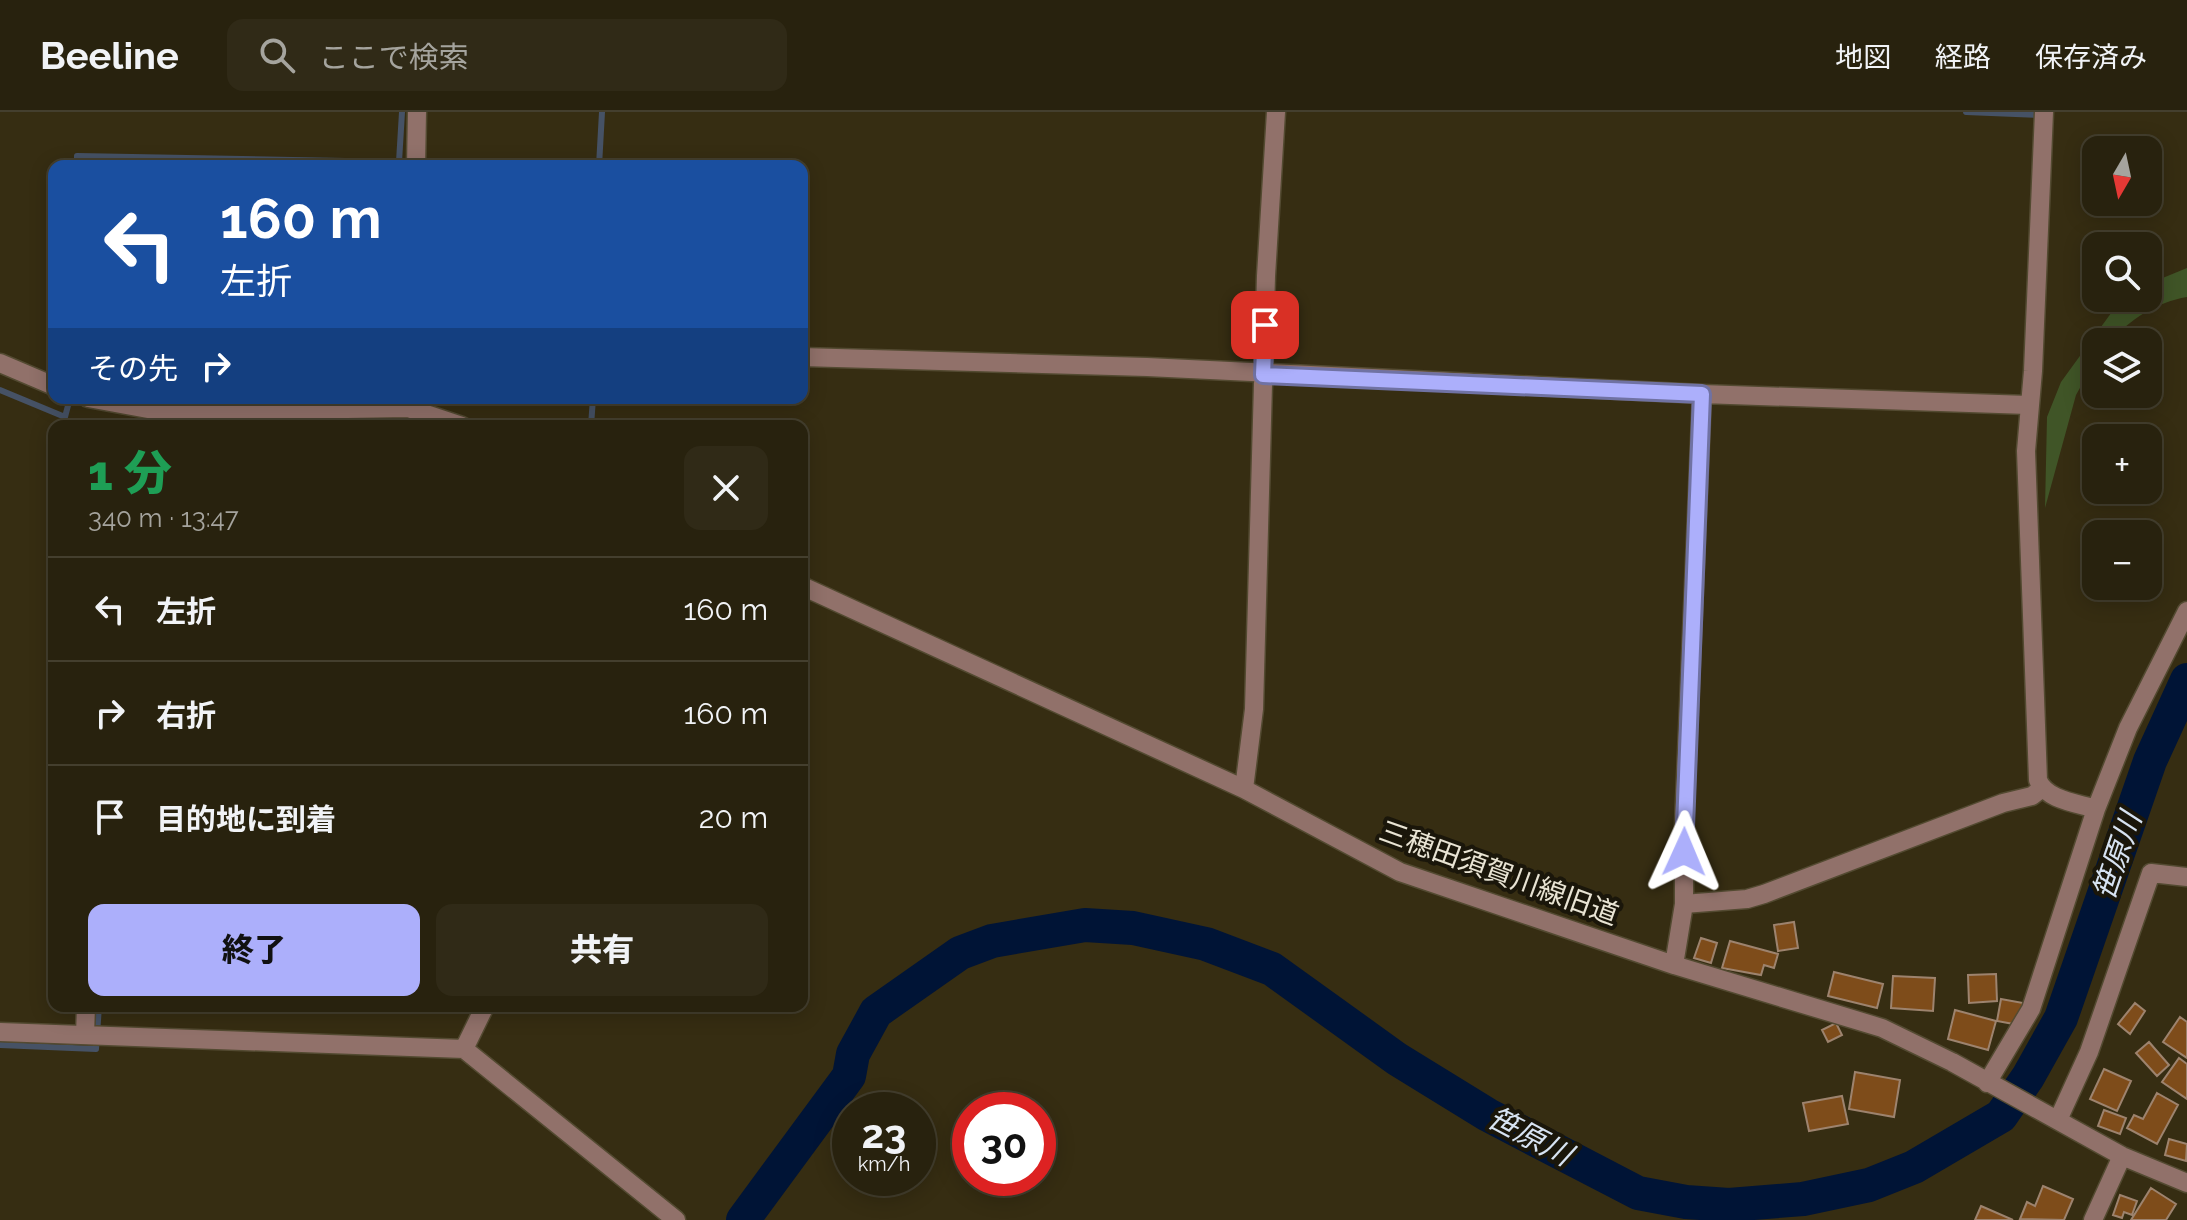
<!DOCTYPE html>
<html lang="ja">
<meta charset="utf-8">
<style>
body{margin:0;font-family:Raleway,"Noto Sans JP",sans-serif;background:#302a17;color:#f1f3f6;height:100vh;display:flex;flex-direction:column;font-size:30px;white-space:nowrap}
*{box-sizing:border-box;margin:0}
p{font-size:26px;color:#a5a49e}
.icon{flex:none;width:44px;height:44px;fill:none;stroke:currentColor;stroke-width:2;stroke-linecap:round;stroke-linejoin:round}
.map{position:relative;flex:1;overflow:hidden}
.side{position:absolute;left:48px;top:308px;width:760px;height:592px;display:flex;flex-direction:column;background:#28220e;border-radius:16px;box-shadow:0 4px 20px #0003,0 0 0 2px #443f2e}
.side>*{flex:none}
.guide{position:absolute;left:48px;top:48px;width:760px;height:244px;border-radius:16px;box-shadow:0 4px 20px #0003,0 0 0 2px #443f2e;background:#1a4fa0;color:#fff;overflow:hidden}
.needle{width:52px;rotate:189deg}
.controls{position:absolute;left:2082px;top:24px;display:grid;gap:16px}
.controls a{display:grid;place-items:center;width:80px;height:80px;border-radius:16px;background:#28220e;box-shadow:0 4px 20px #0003,0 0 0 2px #443f2e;font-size:40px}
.speed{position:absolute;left:832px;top:980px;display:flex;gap:16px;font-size:40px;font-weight:700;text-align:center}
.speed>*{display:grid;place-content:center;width:104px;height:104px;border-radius:50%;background:#28220e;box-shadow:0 4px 20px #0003,0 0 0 2px #443f2e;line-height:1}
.speed small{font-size:20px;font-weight:400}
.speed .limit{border:12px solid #d22;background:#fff;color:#111}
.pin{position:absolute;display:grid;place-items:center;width:68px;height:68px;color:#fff;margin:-34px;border-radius:16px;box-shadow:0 4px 12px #0006}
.me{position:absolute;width:88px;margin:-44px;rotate:1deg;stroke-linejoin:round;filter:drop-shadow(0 0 6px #0008)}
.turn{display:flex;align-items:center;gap:28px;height:168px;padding:0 40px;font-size:36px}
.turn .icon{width:104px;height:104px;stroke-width:2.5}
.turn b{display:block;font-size:56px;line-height:68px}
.then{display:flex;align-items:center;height:76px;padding:0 40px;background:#0003;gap:16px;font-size:30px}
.round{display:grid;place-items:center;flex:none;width:84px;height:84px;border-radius:16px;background:#302a17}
.overview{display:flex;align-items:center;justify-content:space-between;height:136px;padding:0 40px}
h1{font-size:48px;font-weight:800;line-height:60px;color:#1e9e55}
.primary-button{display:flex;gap:16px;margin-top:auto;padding:16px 40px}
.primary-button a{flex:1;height:92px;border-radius:16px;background:#acaffb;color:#111;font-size:32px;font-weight:800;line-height:92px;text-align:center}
.primary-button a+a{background:#302a17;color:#f1f3f6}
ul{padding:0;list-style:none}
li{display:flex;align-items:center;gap:24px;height:104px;padding:0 40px;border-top:2px solid #443f2e}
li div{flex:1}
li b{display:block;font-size:30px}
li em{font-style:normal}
header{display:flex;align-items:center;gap:48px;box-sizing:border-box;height:112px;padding:0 40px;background:#28220e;border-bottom:2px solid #443f2e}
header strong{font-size:38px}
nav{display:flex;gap:44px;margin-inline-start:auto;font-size:28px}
.search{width:560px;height:72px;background:#302a17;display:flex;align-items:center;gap:20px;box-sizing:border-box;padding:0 28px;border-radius:16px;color:#a5a49e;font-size:30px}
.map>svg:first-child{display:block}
</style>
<header>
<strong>Beeline</strong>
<div class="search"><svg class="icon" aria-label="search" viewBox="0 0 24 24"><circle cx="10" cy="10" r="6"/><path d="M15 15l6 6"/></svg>ここで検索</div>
<nav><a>地図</a><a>経路</a><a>保存済み</a></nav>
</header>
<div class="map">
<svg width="2187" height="1108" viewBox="0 0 2187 1108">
<rect width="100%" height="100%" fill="#362d12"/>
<path fill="#405527" d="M2187,156v29c-30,5 -57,22 -77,45h-14v17l-20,36 -31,113 2,-91 14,-35 61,-84h26v-14z"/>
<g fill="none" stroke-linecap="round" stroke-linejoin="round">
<path stroke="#465265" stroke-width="6" d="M1966,0l74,3
M77,54v-10l322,6 3,-50
M599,54l3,-54
M0,278l65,27 5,-19
M591,314l2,-28
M0,933l96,4 3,-43"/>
<path stroke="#001436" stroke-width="34" d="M743,1108l106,-144 4,-22 23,-42 84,-59 32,-12 93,-16 48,3 73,16 66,25 125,90 91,56 150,78 48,9 43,3 74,-6 66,-14 45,-18 87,-51 27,-39 33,-59 89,-257 37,-81"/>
</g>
<path fill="#7e4c1a" stroke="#9d836e" stroke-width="2" d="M1794,810l4,26 -20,3 -4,-26z
M1701,826l16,5 -6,20 -17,-5z
M1730,829l48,13 -4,14 -10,-3 -3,10 -39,-7z
M1834,860l49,12 -6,24 -49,-12z
M1996,862l1,27 -28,2 -1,-28z
M1893,864l42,2 -2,33 -42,-3z
M2001,887l22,4 -4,22 -22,-4z
M2135,891l10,8 -15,23 -12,-10z
M1955,898l41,11 -8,29 -40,-11z
M2180,905l7,5v36l-24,-16z
M1836,911l6,12 -14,7 -6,-12z
M2149,930l20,23 -12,11 -21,-23z
M2179,946l8,6v35l-25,-17z
M2104,957l27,12 -14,30 -27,-12z
M1855,960l45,8 -6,37 -45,-8z
M2157,981l21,12 -21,39 -30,-16 7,-13 9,4z
M1842,984l6,28 -39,7 -6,-28z
M2104,998l22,8 -6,16 -22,-8z
M2169,1027l18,5 -1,17 -21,-6z
M2043,1074l30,13 -9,21 -44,-1 7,-17 8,4z
M2151,1076l25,16 -10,16h-35z
M2120,1083l17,6 -5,14 -8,-3 -2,6 -9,-3z
M1981,1094l32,14h-38z"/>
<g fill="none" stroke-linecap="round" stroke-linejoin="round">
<defs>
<path id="minor" d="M2044,0l-11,259 -7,80 12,329c8,20 39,23 58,29
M416,54l1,-54
M802,245l345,10 555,27 326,11
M0,251l54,23
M88,286l76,14 244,-4 54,18
M802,474l442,203 156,83 274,93 208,63 70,34 170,94 65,27
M1244,677l10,-80 12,-433 10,-164
M1684,792l63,-5 17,-5 239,-91 29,-7 9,-7
M1674,853l10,-61v-78l18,-432
M0,920l464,17 212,171
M85,923l1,-29
M464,937l21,-43
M1987,971l44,-74 65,-200 32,-81 59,-117
M2058,1008l31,-68 62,-179 36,4
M2093,1108l29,-64"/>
</defs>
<use href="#minor" stroke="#534a31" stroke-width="21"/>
<use href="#minor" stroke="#91716a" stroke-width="18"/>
</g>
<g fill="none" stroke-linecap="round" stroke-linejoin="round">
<defs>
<path id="route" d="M1265,213l-2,50 439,19 -18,458"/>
</defs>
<use href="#route" stroke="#7072a3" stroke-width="20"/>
<use href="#route" stroke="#acaffb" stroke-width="14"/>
</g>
<g text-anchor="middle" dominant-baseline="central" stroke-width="8" stroke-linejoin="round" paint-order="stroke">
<g font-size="28" fill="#e9e4d4" stroke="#1a160a">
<text transform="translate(1499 761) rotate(20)">三穂田須賀川線旧道</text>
</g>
<g font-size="30" font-style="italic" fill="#d7e3f2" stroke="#1a160a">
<text transform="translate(2117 744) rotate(-71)">笹原川</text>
<text transform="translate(1530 1024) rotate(28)">笹原川</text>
</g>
</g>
</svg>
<div class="controls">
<a><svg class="needle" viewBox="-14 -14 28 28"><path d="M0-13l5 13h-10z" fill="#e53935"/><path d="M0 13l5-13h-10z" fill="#a5a49e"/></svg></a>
<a><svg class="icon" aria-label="search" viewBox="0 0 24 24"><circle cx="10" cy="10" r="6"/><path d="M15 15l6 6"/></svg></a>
<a><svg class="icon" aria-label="layers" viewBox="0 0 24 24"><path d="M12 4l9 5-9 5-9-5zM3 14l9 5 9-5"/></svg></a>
<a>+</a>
<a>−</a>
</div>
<div class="speed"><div>23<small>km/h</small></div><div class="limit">30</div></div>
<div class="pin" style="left:1265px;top:213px;background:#d93025"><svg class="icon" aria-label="arrive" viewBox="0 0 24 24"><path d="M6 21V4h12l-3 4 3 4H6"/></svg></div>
<svg class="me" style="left:1684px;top:740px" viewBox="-20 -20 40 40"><path d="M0-17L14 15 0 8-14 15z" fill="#acaffb" stroke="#fff" stroke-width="4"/></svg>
<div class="guide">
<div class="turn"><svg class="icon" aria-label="left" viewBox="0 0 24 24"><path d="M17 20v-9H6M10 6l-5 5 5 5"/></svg><div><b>160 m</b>左折</div></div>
<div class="then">その先<svg class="icon" aria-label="right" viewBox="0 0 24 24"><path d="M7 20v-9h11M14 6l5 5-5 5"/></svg></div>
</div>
<section class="side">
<div class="overview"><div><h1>1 分</h1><p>340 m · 13:47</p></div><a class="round"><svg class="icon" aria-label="close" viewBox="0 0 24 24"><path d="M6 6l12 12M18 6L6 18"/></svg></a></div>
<ul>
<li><svg class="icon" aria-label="left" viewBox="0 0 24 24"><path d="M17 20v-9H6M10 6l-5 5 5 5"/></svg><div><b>左折</b></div><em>160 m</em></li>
<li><svg class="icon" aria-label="right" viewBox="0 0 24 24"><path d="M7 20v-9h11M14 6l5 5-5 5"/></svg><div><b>右折</b></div><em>160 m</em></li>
<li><svg class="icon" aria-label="arrive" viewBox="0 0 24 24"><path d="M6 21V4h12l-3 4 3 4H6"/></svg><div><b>目的地に到着</b></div><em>20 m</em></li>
</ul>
<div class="primary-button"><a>終了</a><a>共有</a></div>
</section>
</div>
